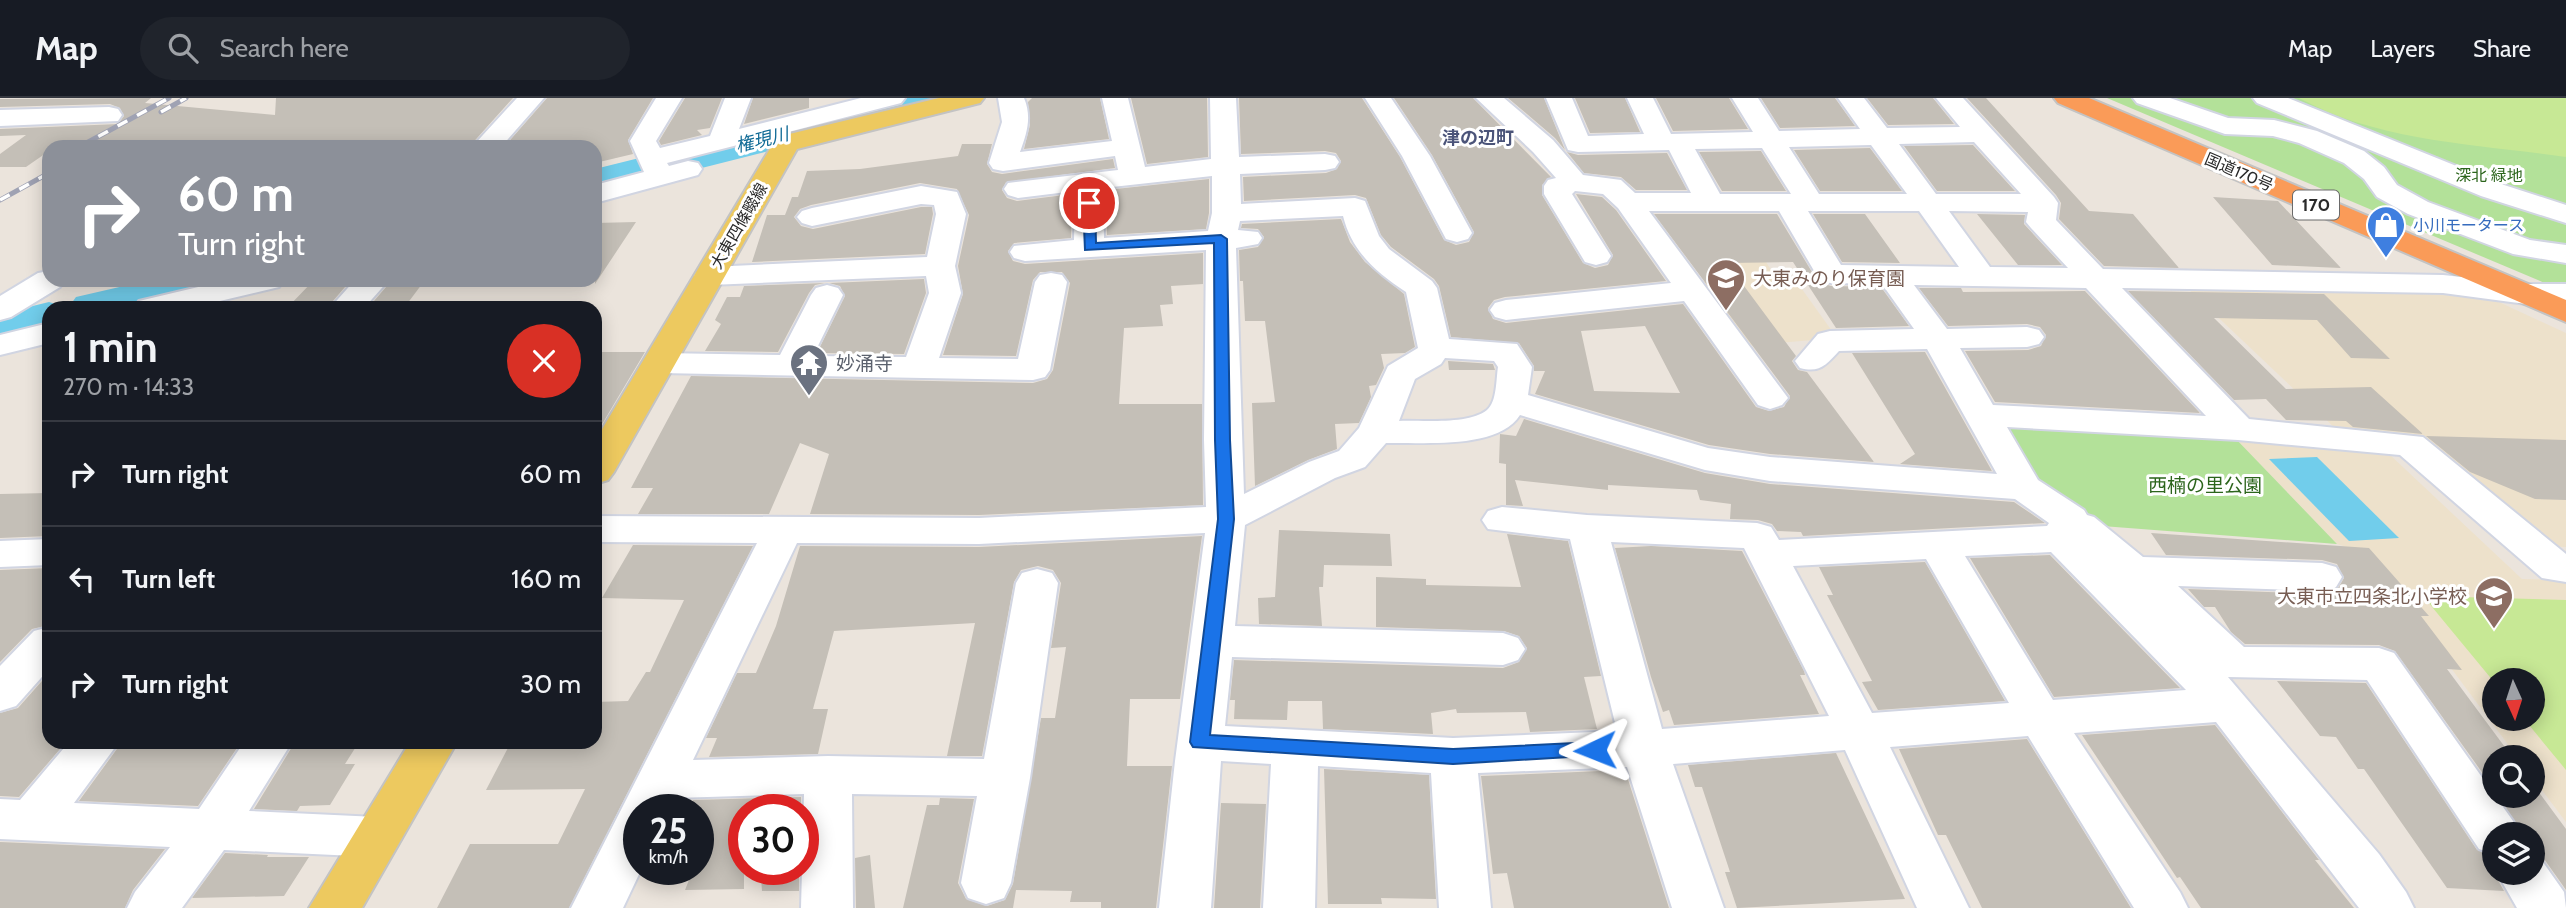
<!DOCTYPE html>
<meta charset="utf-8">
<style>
body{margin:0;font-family:Cabin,"Noto Sans JP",sans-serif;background:#20242c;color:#f1f3f6;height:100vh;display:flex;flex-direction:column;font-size:26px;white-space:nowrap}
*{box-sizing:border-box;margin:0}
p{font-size:23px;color:#9ea1a6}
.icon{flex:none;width:38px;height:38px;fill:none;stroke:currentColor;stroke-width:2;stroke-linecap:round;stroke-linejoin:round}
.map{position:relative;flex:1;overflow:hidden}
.panel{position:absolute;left:42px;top:203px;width:560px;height:448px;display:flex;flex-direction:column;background:#171b24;border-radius:21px;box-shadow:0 4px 18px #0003}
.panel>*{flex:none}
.guide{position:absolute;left:42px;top:42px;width:560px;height:147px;border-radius:21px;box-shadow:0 4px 18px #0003;background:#8c9099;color:#fff;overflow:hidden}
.needle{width:46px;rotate:177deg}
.fabs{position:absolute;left:2482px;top:570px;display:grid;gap:14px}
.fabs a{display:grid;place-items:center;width:63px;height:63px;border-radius:50%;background:#171b24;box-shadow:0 4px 18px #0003;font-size:35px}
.speed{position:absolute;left:623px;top:696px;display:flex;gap:14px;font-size:35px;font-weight:700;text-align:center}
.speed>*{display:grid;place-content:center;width:91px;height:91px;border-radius:50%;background:#171b24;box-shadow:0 4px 18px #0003;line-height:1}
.speed small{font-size:18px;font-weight:400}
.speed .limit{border:10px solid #d22;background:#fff;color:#111}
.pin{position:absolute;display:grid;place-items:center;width:60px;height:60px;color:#fff;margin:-30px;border:4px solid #fff;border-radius:50%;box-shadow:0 2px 7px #0007}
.me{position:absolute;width:77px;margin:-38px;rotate:268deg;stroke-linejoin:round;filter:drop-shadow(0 0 5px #0008)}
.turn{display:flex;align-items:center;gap:24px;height:147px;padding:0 21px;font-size:32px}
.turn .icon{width:91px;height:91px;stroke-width:2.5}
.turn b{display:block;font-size:49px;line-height:60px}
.round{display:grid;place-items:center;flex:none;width:74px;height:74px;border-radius:37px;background:#20242c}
.head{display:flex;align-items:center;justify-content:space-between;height:119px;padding:0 21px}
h1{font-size:42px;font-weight:700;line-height:52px}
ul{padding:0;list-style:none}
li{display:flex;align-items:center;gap:21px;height:105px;padding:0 21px;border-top:2px solid #363941}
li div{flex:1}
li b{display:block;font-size:26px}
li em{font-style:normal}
header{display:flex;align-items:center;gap:42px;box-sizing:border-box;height:98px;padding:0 35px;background:#171b24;border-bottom:2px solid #363941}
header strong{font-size:33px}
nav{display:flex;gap:38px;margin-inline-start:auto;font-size:24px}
.search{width:490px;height:63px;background:#20242c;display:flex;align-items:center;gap:18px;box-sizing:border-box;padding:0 24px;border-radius:38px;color:#9ea1a6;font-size:26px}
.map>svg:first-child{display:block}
</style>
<header>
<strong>Map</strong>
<div class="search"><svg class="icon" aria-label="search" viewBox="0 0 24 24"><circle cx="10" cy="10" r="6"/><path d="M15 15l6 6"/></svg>Search here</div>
<nav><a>Map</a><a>Layers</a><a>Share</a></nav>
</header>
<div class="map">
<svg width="2566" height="810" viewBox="0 0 2566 810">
<rect width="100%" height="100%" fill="#ebe4dc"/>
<path fill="#ede1cb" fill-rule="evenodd" d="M1750,138l26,42h18l43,60 -94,8 -46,-64 39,-4 -27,-41z
M2185,188l301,10 80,37v214l-27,-1 -122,-106 -80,-10z
M2235,340l153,15 134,126 44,1v242l-34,-45v-19h-14l-134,-180 -25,-27 -22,-7zM2494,583h38v38h-38z"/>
<path fill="#b3e199" d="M2107,0h459v194z
M2006,326l229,14 102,106 -235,-18 -73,-44 -33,-52z"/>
<path fill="#c7e895" d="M2299,0h267v59c-89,-13 -187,-15 -267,-59z
M2423,498l143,4v170l-42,-51h8v-38l-38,1z"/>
<path fill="#71cdeb" d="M2317,359l82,81 -50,3 -80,-82z"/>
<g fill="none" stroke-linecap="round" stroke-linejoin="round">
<path fill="#71cdeb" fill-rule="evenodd" d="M880,0h69l-6,9 -348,88v-26z
M150,182h91l-7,11 -74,17h-92l8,-11z
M49,204l19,6h-19v26l-49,12v-32z"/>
</g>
<path fill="#c4bfb7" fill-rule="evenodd" d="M151,0l-6,5 130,12 1,-17h237l-44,49h-420v4l-23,16h-26v-13l26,-19 -26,1v-7l118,-5 6,-8 -4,-8 -10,-4 -110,3v-8z
M547,0h106l-25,42 5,14 -38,9v-16h-91z
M685,0h37l-12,30 -13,2 5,5 -41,10 -2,-4z
M753,0h56v10l-65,16z
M1032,0h68l9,41 -85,10 6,-24 -2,-23z
M1131,0h76l1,59 -61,7z
M1239,0h123l38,59 44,83 12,5 13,-3 5,-10 -42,-77 -38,-57h79l78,79 -9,8v10l41,68 12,5 13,-3 5,-10 -37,-61 26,3 14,13 50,71 -161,16 -11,3 -6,8 5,11 13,4 177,-19 73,103 13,4 15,-4 6,-11 -136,-182h123l41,68 13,4 50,1 28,39 -73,2 -43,-66 -66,1 69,93 -4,5 6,9 9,2 67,90 -104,-8 -61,-9 -174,-51 10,-23h-11v-5l-15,-23 -68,-6 -12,-51 -5,-7 -43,-32 -10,-12 -15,-37 -11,-3 -111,6 -1,-24 83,-4 11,-4 4,-8 -5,-8 -11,-2 -84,3zM1645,228l35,67 -86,-2 -13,-60z
M1508,0h36l21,52 -10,-12z
M1575,0h50l15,34 -50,1z
M1656,0h73l19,31 -75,2z
M1761,0h74l20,28 -75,2z
M1867,0h66l21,26 -66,1z
M1967,0h19l103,113 44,3 46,54 -75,-2 -45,-47 2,-16 -5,-8z
M962,46h30l-5,20 5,8 10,2 111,-15 2,9 -109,14 -4,8 5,8 10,3 55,-7 -1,44 -57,5 -6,8 5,10 12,3 178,-11v31l-32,2 2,18 -13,1 3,21 -39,2 -5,76h83l1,101 -224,10 -169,-1 19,-60 -29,-11 -31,71h-131l15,-26h-22l60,-112 342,7 14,-4 6,-9 17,-87 -8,-11h-22l-7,8 -17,76 -73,-1 20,-61 -5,-28 11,-51 -12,-26 -37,-6 -109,22 -11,4 -6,8 7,9 12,3 108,-22h11l1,7 -8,40 -173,8 15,-47h18l7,-18h6l9,-26 53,-2 98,-13z
M1973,47l42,46h-78l-33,-45z
M1870,50l32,43h-82l-26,-41z
M1761,53l25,40h-64l-23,-39z
M1567,54l11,3 89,-2 20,37h-51l-15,-13 -37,-4z
M1209,81v34l-3,16 -99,6 -1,-45z
M2213,99l65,4 63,67 -69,-3z
M1813,116h52l35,49 -58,-1z
M1977,116l48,1 -1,9 38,41h-44z
M1341,121l9,23 15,20 39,32 11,53 -10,6 -24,1 3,14 -8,17 -7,1 2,11 -12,26 -24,1 2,25 -29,11 -53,26 -3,-83 23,-1 -10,-81h-20l-2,-40h-3l-1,-31 19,-3 6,-10 -6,-8 -17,-1 1,-4z
M636,124l-41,62v-61z
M924,181l2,14 -22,61 -87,-1 28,-57 -5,-10 -11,-3z
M314,182h37l-24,28h-40z
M392,182h33l-21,28h-36z
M825,185l-10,2 -6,8 -31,59 -73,-1 16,-27 -6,-4 12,-23h13l4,-11z
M1919,190h42l2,4 122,-1 115,122 -205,-11 -30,-51 63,-1 13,-4 5,-11 -6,-8 -13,-3 -79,2z
M2128,193l196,3 66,65 -39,-1 -34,-38 -103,-2 72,71 85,-2 52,47 -70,-7 -7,-6 -60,-1 -20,-21 -32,1z
M595,254h50l-50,84z
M1925,254l67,119 -92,-7 15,-10 -63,-101z
M1448,263l45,3 2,6h-46z
M1524,321l181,54 65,11 244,18 31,21 -242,13 -2,-4 -24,-1 -5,-7 -14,-4 -28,-1 1,-15 -31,-4 -3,-10 -89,-5v5l-93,-10 8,26 -17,-1v-41l-7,-1 1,-29 16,2z
M2426,338l140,4v60l-31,-1 -65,-27z
M49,395v43l-49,2v-44z
M1279,432l111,4 2,32 -68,-1 -1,22h-4l3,39 -63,-2 -1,-26 17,-1z
M2151,435l218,15 60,68h-8l41,54 -15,-1 66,89h-19v31l-99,-138 -16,-6 -134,-1 -14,-12 -16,-25h-11l-16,-18 135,5 14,-4 7,-12 -7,-14 -15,-4 -156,-5z
M1507,436l61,7 33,135 -17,1 13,52 -67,3 -4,-20 -69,1 -1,-4 -25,4 2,21 -110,-5 -1,-28h-34l-1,19 -53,-1 1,-19h-5l4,-40 269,8 16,-6 8,-14 -8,-12 -15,-5 -128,-4v-50l50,2v6l95,2z
M1202,438l-22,163h-50l-3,67h45l-16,142h-55v-6h-31l2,-11 -56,-1 -3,18h-110l24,-103h12l1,-7 34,1 -16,84 8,16 21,7 18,-6 8,-16 28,-166h14l11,-71 -15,1 10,-65 -8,-13 -15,-4 -17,4 -7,12 -32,174h-35l28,-133 -141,8 -21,78h15l-10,45 -109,3 8,-19h-11l31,-65h19l20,-47 24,-80 179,1z
M633,447l120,1 -184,362h-132l33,-64h88l27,-55 -99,1 25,-48h84v-40l33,-1 18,-29h4l34,-72 -82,-2z
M1651,448l91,5 62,120 1,4h-5l19,39 -145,11 -5,-15 -6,2 -12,-35 -36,-129z
M2050,457l130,133 -126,9 -84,-139z
M1925,464l80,139 -127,9 -16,-28 10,-1 -45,-86h6l-14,-28z
M49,470v57l-17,4 -32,33v-92z
M49,575v69h17l-47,55 -19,-1v-83l18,-5z
M2277,583l89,2 111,167 17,6v17l10,18 -57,-3 -83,-119h-6l-22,-32 -16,-1z
M2215,627l104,135h-4l39,48h-153l-21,-31 -3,1 -95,-143z
M2027,641l104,169h-149l-36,-73h-8l-39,-86z
M122,644h119l-43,64 -119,-5z
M295,644h64l-14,22h10l-25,41 -30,1 -3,5 -43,-2z
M1836,655l69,146 -168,9 -12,-36h5l-28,-85h-7l-7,-22z
M1324,671l105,6 7,124 -55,-1 1,6h-54z
M1625,672l44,138h-155l-7,-35 -14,1 -12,-98z
M2532,685l34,46v61l-24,-34 -10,-3v-18h-10l-23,-39h33z
M801,699v13h-57v79l-59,1 8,-20h5v-60h-9l4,-10z
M1221,705l45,1 -6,104h-46z
M0,744l165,7 -32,41 -8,18h-125z
M225,755l43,2 -1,2h42l-25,39 -92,2z
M870,757l5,53h-19l-1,-50z
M799,772v21h-37l-1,-13z"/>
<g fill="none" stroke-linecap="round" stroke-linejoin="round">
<defs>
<path id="minor" d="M517,0h27l-43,49h-29z
M656,0h26l-26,43 4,7 50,-12 15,-38h26l-12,31 122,-31h44l-4,5 -234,60 2,3 19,-5 10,2 4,6 -4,6 -103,28v-18l49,-13 -14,-31z
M998,0h26c8,19 3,35 -4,54l92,-11 -10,-43h26l17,69 66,-8 -1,-61h26l3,59 86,-3 10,2 4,6 -4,6 -10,2 -85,4 1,30 114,-6 10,3 14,35 10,13 43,32 5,7 12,51 68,5 15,23 -4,28 180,53 62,9 227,17 -70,-125 -88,2c-13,14 -19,22 -39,17l-5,-7 23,-27 12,-3 84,-2 -32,-45 -51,-1 -11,-2 -41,-70h-130l139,187 -6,7 -12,4 -12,-4 -74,-104 -178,19 -11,-3 -5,-7 5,-7 11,-3 165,-17 -53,-75 -15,-14 -28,-3 -3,3 39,62 -4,6 -11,3 -11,-3 -41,-68v-8l4,-6 8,-2 -23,-26 -57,-54h28l49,42 30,35 38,5 14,13h56l-22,-43 -91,2 -10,-2 -22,-52h26l16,38 56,-2 -17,-36h26l18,36 82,-2 -21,-34h26l21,33 81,-2 -22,-31h26l23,30 73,-1 -24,-29h27l91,99 4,6 -2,17 47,49 340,6 83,9h40v20h-40l-83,-11 -321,-5 127,131 174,18 143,117v28l-24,-4 -142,-123 -162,-15 -231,-13 31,53 46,30 3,5 7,2 49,40 179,6 14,4 6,10 -6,10 -14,4 -144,-5 66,61 135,1 15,5 119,168 7,14h-26v19l-15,-5 -112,-169 -139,-3 151,177 27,38 8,16h-55l-143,-186 -142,11 106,159 8,16h-54l-106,-172 -138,11 79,161h-52l-72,-158 -172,14 51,144h-52l-45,-141 -149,6 13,135h-52l-8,-135 -113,-7 -3,142h-52l8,-144 -50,-3 -10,147h-52l16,-147 30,-228 -226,11 -182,-1 -104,217 135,-4 156,3 32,-176 6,-10 15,-4 15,4 6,10 -28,195 -19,105 -7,15 -18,6 -18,-6 -7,-15 16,-87 -125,-2 1,114h-52l3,-114 -129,4 -6,12h-30v60h2l-18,38h-52l186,-365 -162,-1v-26l384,2 227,-11 -2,-67 2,-190 -181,11 -11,-3 -4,-6 4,-6 60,-6 1,-49 -57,7 -10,-3 -4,-6 4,-6 110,-13 -3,-14 -112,15 -10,-2 -4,-6 13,-41zM1974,44l47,52h-85l-37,-50zM1871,47l36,49h-88l-30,-47zM1762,50l29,46h-71l-25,-45zM1212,78v37l-4,18 -104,7 -1,-50zM1808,113h111l40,56 -118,-2zM1949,113l79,1 -2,10 5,6 37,40 -78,-1zM1343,118c9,36 34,57 63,76l12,56 -30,18 -29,62 -20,23 -30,11 -65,32 -8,-246 22,-4 4,-6 -4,-6 -20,-2 2,-9zM1914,187l172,3 120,128 -213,-11 -33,-57 67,-1 12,-3 5,-7 -5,-7 -12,-3 -80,2zM1445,260l49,3 4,6c-2,12 -1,35 -11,43 -18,15 -66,10 -88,11l16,-42 26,-15zM1520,317l185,55 65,11 245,18 34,24 -2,3 -268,14 -8,-13 -14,-4 -170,-8 -85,-8 -14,4 -6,9 6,9 82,10 47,192 -164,7 -228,-12 7,-69 271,8 15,-5 7,-11 -7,-11 -15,-5 -268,-7 10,-101 90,-47 30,-11 21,-24c37,-1 112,7 134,-28zM1611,444l133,6 85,168 -167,13zM2051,454l135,138 -133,10 -88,-144zM1926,461l83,144 -137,10 -79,-147z
M1365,0h26l39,58 42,77 -4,6 -11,3 -11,-3 -44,-83z
M2133,0h37l58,20 46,2 43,11 47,20 20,16 13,18 31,17 102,38 36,5v18l-53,-9 -105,-40 -31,-17 -13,-18 -20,-16 -45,-20 -26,-7 -48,-2 -88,-31z
M2253,0h35l213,86 65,21v18l-85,-27 -224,-93z
M109,9l9,2 4,6 -4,6 -118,5v-16z
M921,88l36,6 9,22 -11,52 6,27 -22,65 79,1 17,-77 5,-7 11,-2 11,2 5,7 -17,88 -5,7 -12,3 -373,-7 -12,-3 -5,-7 5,-7 12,-3 120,2 31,-60 5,-7 11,-3 11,3 5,7 -30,61 93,1 23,-64 -3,-17 -216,9 -11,-2 -5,-7 5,-7 11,-2 217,-10 9,-43 -2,-9 -13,-1 -109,22 -10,-3 -5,-6 5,-6 10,-3z
M49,173v9h16l-5,7 -49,30 -11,3v-24l38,-23z
M228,182h56l-5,7 -89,21h-56l5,-7z
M355,182h34l-25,28h-34z
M49,225v20l-49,12v-20z
M49,441v26l-49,2v-26z
M49,529v42l-33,37 -16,5v-45l34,-35z
M69,644h50l-45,61 125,6 45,-67h48l-43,69 128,6 17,6 8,14 -8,14 -17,6 -153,-7 -42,58h-55l8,-16 35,-45 -170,-8v-40l20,1z
M2532,757l8,3 24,34 2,16h-49l-20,-35h35z"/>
<path id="major" d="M939,0h45l-4,5 -183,46 -183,323 -6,8 -13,4v-43l182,-304z
M410,644h47l-95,166h-53z"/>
<path id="highway" d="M2054,0h35l477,202v22l-508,-219z"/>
</defs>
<use href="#minor" stroke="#d1d5e2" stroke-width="4"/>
<use href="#major" stroke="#c3c3c3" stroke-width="4"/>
<use href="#highway" stroke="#c3c3c3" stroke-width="4"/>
<use href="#minor" fill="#fff" fill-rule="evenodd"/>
<use href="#major" fill="#edc95f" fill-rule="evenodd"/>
<use href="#highway" fill="#fa9b58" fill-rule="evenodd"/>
<defs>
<path id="rail" d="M161,14l25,-14
M79,49l90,-49
M0,102l49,-27"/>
</defs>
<use href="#rail" stroke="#9fa2b3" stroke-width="5"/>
<use href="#rail" stroke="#fff" stroke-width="3.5" stroke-dasharray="11" stroke-linecap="butt"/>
</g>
<path fill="#1a73e8" stroke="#114b97" stroke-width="2" d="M1089,101l6,4 1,40 125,-8 6,4 3,201 4,79 -24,216 243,14 142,-7 7,2 3,6 -3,5 -149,9 -260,-17 -3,-5 28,-223 -3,-79 -1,-197 -129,7 -2,-47z"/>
<defs>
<symbol id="shop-pin" viewBox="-11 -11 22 30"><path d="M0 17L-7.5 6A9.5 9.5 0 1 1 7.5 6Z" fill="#3f7fe0" stroke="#fff"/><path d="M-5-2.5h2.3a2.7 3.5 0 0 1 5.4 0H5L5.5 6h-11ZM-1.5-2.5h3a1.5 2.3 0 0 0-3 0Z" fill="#fff"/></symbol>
<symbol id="school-pin" viewBox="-11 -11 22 30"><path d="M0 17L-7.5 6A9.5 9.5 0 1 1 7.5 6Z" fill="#8d6e63" stroke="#fff"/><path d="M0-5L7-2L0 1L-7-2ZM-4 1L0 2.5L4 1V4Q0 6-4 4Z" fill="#fff"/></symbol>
<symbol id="temple-pin" viewBox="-11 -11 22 30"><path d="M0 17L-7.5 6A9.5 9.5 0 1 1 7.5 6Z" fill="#6b7280" stroke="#fff"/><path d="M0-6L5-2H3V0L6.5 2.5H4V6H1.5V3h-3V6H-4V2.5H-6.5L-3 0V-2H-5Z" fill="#fff"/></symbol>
</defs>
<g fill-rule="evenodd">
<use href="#shop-pin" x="2364" y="105" width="44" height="60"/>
<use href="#school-pin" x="1704" y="158" width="44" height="60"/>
<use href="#temple-pin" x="787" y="243" width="44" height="60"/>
<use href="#school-pin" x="2472" y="476" width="44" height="60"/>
</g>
<g text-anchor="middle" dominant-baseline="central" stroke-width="6" stroke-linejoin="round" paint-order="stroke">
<g font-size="16" fill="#2a2a2a" stroke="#fff">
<text transform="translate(2239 74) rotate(23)">国道170号</text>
<text transform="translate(739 128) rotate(-60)">大東四條畷線</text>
</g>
<g font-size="16" fill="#2c651c" stroke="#fff">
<text x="2489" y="77">深北 緑地</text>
</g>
<g font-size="16" fill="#366cbe" stroke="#fff" text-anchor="start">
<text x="2413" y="127">小川モータース</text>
</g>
<g font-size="18" font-weight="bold" fill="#4b5479" stroke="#fff">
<text x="1478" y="40">津の辺町</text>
</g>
<g font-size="18" font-style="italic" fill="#116b96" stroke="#fff">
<text transform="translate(762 42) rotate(-14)">権現川</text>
</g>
<rect fill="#fff" stroke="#6a6a6a" stroke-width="2" x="2293" y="92.5" width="46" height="29" rx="5"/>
<g font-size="18" font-weight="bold" fill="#2a2a2a">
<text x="2316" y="107">170</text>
</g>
<g font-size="19" fill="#785e54" stroke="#fff" text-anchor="start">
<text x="1753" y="180">大東みのり保育園</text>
<text x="2467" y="498" text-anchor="end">大東市立四条北小学校</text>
</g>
<g font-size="19" fill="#5b616d" stroke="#fff" text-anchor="start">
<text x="836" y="265">妙涌寺</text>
</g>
<g font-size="19" fill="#2c651c" stroke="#fff">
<text x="2205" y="387">西楠の里公園</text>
</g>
</g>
</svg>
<div class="fabs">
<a><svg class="needle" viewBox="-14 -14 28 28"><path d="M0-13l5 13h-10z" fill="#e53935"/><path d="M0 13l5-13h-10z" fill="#9ea1a6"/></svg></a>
<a><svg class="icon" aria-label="search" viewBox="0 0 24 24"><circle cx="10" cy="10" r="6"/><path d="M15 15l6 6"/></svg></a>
<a><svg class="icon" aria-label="layers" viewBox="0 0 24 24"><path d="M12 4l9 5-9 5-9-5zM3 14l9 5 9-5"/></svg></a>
</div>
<div class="speed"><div>25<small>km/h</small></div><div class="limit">30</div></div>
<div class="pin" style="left:1089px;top:105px;background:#d93025"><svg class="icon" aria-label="arrive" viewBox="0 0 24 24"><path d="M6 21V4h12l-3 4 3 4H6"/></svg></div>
<svg class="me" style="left:1595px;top:652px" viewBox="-20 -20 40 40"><path d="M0-17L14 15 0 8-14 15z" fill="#1a73e8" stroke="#fff" stroke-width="4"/></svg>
<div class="guide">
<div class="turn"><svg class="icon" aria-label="right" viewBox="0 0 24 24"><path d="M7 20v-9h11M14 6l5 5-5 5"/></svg><div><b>60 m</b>Turn right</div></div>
</div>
<section class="panel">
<div class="head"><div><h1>1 min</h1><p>270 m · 14:33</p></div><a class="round" style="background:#d93025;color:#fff"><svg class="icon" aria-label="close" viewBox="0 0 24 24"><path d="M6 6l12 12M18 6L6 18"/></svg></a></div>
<ul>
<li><svg class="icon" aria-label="right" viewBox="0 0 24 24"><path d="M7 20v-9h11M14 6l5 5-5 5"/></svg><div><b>Turn right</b></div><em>60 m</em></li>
<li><svg class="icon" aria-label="left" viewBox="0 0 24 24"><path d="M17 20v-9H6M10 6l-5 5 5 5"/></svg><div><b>Turn left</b></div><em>160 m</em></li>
<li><svg class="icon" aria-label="right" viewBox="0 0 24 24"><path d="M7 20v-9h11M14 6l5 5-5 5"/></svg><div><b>Turn right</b></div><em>30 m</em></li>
</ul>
</section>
</div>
